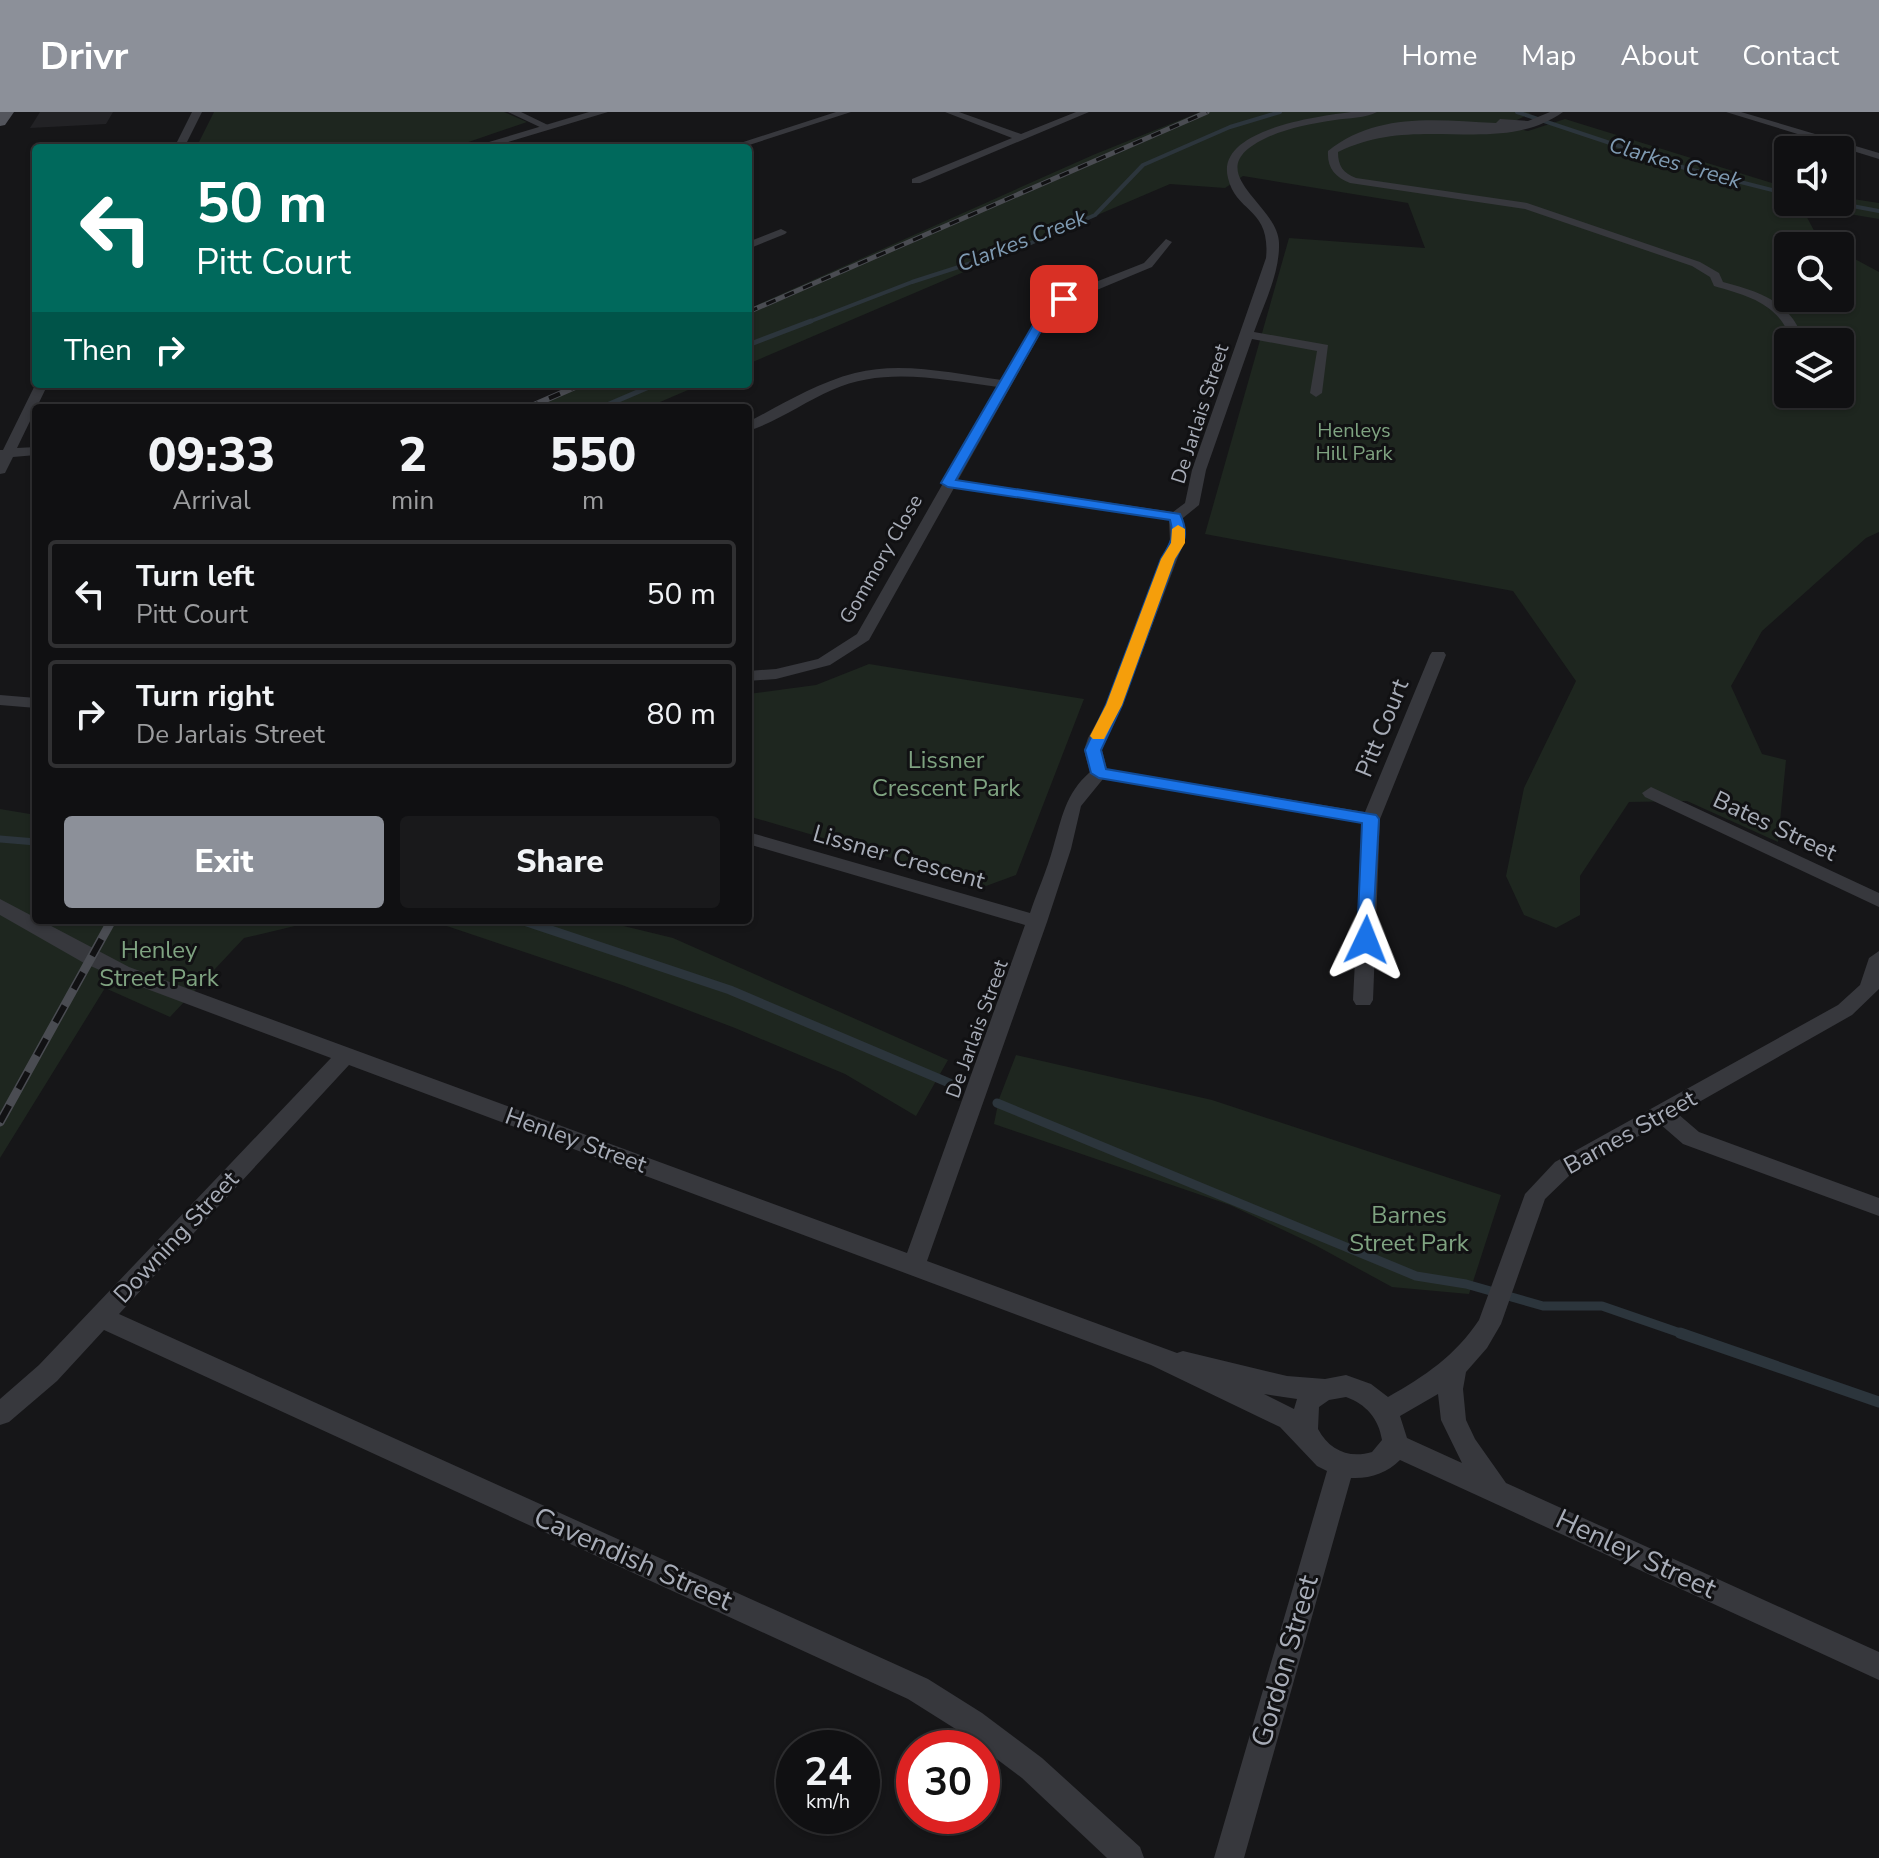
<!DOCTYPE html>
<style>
body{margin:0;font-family:"Nunito Sans",sans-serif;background:#19191b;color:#f1f3f6;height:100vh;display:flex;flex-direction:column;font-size:30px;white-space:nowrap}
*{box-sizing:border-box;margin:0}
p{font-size:26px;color:#9c9d9f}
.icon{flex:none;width:44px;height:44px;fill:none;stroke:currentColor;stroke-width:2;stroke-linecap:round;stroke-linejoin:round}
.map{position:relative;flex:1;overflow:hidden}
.details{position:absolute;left:32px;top:292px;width:720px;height:520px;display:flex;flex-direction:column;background:#101012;border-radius:8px;box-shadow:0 2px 6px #0004,0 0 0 2px #303032}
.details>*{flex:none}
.hud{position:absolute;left:32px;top:32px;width:720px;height:244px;border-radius:8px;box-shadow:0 2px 6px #0004,0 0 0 2px #303032;background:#00695c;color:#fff;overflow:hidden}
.buttons{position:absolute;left:1774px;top:24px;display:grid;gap:16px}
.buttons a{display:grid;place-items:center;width:80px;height:80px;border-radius:8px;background:#101012;box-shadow:0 2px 6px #0004,0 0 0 2px #303032;font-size:40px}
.speed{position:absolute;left:776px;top:1618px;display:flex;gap:16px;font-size:40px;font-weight:700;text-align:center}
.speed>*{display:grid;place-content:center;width:104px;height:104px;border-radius:50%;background:#101012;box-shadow:0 2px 6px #0004,0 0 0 2px #303032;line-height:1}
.speed small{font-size:20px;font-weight:400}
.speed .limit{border:12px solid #d22;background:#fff;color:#111}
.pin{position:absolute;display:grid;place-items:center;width:68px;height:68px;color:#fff;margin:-34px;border-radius:16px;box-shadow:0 4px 12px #0006}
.me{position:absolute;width:88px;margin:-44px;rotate:2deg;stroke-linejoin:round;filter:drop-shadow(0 0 6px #0008)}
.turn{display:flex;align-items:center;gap:28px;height:168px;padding:0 32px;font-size:36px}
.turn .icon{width:104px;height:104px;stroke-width:2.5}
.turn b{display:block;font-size:56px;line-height:68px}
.then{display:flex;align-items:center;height:76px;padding:0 32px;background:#0003;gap:16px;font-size:30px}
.eta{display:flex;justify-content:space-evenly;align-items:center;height:136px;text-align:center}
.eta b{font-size:48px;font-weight:800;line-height:56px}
.button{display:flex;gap:16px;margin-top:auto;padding:16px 32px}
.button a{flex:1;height:92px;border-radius:8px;background:#8c9099;color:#fff;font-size:32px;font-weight:800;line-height:92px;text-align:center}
.button a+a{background:#19191b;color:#f1f3f6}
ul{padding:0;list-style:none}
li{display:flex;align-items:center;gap:24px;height:108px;margin:0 16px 12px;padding:0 16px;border:4px solid #303032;border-radius:8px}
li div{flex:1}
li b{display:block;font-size:30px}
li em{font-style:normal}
header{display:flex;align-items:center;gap:48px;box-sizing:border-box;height:112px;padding:0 40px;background:#8c9099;color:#fff}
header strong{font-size:38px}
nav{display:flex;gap:44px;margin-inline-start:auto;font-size:28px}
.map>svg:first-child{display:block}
</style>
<header>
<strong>Drivr</strong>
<nav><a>Home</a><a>Map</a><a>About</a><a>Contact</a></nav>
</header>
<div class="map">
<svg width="1879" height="1746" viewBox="0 0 1879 1746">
<rect width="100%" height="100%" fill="#161618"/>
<path fill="#222225" d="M40,0h73l-7,12 -76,4z"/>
<path fill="#1e261f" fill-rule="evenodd" d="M214,0h290l23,10 -76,26h-255z
M1200,0h326l5,1 -26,13 23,5 37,-12 223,69v14h52v-5l39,6v16l-78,-13 18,34 11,6h-42v52h52v-47l39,21v260l-13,6 -104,93 -31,55 31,68 24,6 -8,82 -91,-41 -58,1 -49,74v39l-24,13 -32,-13 -18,-39 18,-88 52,-107 -63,-90 -308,-57 84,-296 136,10 -17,-45 -165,-27 -18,12 -55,-4 -422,180v-55l345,-154zM1788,230h52v52h-52z
M578,272h124l-56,24h-123z
M869,552l215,35 -68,176 -30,11 -238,-70v-122l68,-9z
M0,697l36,6v105h284l-76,18 -74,79 -65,-29 -105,170z
M429,808h170l74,18 275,122 -32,56 -71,-42 -110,-46 -113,-43z
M1016,943l196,45 289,95 -32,99 -77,-7 -77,-42 -85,-40 -236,-81 5,-25z"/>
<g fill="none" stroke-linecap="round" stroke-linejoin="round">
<path stroke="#2c353c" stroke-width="4" d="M1517,0l168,56 103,26
M1831,90l48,9
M806,211l106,-41 112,-36 71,-31 48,-50 87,-38 50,-15"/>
<path stroke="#2c353c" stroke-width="5" d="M748,233l63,-24
M600,296l56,-24"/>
<path stroke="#2c353c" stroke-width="7" d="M0,727l36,3"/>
<path stroke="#2c353c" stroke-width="9" d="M521,808l209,70 224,95
M997,991l419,173 50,8 77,22h59l84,29"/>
<path stroke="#2c353c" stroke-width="11" d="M1680,1221l199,69"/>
<path fill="#37383d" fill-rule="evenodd" d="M192,0h10l-18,36h-10z
M508,0h13l31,15 -8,2z
M836,0h15l-111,36h-15z
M945,0h14l62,22 55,-22h13l-169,71h-8v-4l100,-41z
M1351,0h26c-11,6 -29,6 -42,8 -24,4 -49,8 -71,19 -67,33 14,64 15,104 1,30 -15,61 -25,89l74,13 -6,48 -6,4 -6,-4 7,-42 -65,-12 -46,131 -7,35 -16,13 1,23 -62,164 -16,33 -4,12 5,19 258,43 65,-157 2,-3h12l2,3 -66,164 -7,181 -3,5h-14l-3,-5 9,-177 -259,-44 -22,27 -10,43 -24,73 -120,339 250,92 6,-2 104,25 38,3 21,-4 25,9 17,13c37,-21 67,-41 91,-77l46,-126 30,-32 283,-157 22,-20 9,-27 10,-7v38l-27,26 -174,99 21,18 180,66v18l-196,-72 -23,-20 -89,50 -26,25 -44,125 -14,24 -21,24 -3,17 3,31 9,19 31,44 373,169v28l-479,-220c-13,13 -30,19 -49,18l-107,380h-30l113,-387 -10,-5 -37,-39 -129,-62 -802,-300 -230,249 809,365 54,34 60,45 98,89 4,11h-37l-85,-80 -60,-45 -54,-34 -804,-369 -47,51 -48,41 -9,3v-26l39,-34 292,-307 -216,-81 -31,-14 -84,-48v-16l129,68 778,286 118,-328 -277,-81v-12l282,81c7,-21 17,-43 23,-65 9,-30 12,-54 37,-76l-6,-22 4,-12 18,-33 64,-164 -1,-21 -215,-32 -85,152 -39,25 -54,14 -28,2v-10l28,-2 42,-10 39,-25 141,-247c-56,-7 -112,-21 -166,3 -28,12 -55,32 -84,41v-9c35,-18 68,-39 107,-49 48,-12 99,1 147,7l40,-70 18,-14 84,-33 22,-24 6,3 -20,25 -84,35 -17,13 -93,165 215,32 12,-9 7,-33 74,-212c5,-50 -30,-45 -38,-80 -13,-49 92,-62 123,-66zM1264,1282l33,5 -3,10zM1438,1282l3,26 21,43 -55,-25 -7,-22zM1346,1285c20,7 33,22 36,43l-10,12c-23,7 -43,-2 -54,-23l1,-22 10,-7z
M1550,0h13c-65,46 -145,0 -225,40 0,14 5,21 18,26l171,25 173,59 19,11 4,9c38,10 69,20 81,60h-12c-12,-38 -43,-46 -78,-56l-4,-9 -18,-11 -167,-57 -175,-26c-15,-6 -23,-15 -22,-32 49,-39 108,-31 168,-28l4,-4 28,2z
M1726,0h15l138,41v6z
M781,117l6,3 -2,2 -37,15v-7z
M36,271l12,1 -31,64 19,-1v8l-23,2 -8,16 -5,1v-24h3z
M0,583l36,3v10l-36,-3z
M1651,675l228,106v14l-234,-110 -3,-4z"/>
<path fill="#37383d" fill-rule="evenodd" d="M589,0h19l-120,36h-19z"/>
<path fill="#53555c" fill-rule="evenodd" d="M0,0h14l-9,13 -5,1z"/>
<defs>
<path id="rail-far2" d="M748,200l459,-200"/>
<path id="rail-far1" d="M527,296l55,-24"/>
<path id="rail" d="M0,1010l112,-202"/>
</defs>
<use href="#rail-far2" stroke="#4a4c52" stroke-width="5"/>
<use href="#rail-far1" stroke="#4a4c52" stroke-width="6"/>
<use href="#rail" stroke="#4a4c52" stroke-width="9"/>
<use href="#rail-far2" stroke="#111113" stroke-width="3" stroke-dasharray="10" stroke-linecap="butt"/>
<use href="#rail-far1" stroke="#111113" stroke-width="4" stroke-dasharray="12" stroke-linecap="butt"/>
<use href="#rail" stroke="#111113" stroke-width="6" stroke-dasharray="19" stroke-linecap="butt"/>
</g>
<path fill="#1a73e8" stroke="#114b97" stroke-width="2" d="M1064,184l5,3 -19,16 -94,165 224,34c9,19 5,28 -5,45l-53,146 -21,45 5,19 270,46 3,4 -7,125h-13l-2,-4 5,-117 -263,-45 -8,-5 -6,-23 21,-45 55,-146c9,-15 14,-22 9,-39l-222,-33 -7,-4 99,-170z"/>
<path fill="#f59e0b" d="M1178,413l7,4v14l-10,16 -53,146 -18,34h-11l-3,-3 16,-31 55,-146 10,-16 1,-14z"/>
<g text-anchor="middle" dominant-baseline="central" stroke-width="6" stroke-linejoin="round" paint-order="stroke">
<g font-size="20" fill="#a8adb8" stroke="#111113">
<text transform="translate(1200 302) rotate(-72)">De Jarlais Street</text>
<text transform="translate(881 447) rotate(-60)">Gommory Close</text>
<text transform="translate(977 917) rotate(-70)">De Jarlais Street</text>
</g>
<g font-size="20" fill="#7fa381" stroke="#111113">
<text x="1354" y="318">Henleys<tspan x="1354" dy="23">Hill Park</tspan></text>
</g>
<g font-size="22" font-style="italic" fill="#7f9bb3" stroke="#111113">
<text transform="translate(1675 51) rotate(16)">Clarkes Creek</text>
<text transform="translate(1022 129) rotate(-21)">Clarkes Creek</text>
</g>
<g font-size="24" fill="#a8adb8" stroke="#111113">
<text transform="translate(1382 616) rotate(-68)">Pitt Court</text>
<text transform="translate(1775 714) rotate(25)">Bates Street</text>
<text transform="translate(899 745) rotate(16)">Lissner Crescent</text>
<text transform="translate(1630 1020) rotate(-29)">Barnes Street</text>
<text transform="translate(576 1028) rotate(20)">Henley Street</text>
<text transform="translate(176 1125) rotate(-47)">Downing Street</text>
</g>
<g font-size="24" fill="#7fa381" stroke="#111113">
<text x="946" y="648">Lissner<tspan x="946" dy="28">Crescent Park</tspan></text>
<text x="159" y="838">Henley<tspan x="159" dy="28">Street Park</tspan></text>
<text x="1409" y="1103">Barnes<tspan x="1409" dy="28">Street Park</tspan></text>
</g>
<g font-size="28" fill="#a8adb8" stroke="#111113">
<text transform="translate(1636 1442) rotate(25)">Henley Street</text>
<text transform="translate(633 1447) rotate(24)">Cavendish Street</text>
<text transform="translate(1285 1549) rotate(-74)">Gordon Street</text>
</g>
</g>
</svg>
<div class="buttons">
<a><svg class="icon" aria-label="sound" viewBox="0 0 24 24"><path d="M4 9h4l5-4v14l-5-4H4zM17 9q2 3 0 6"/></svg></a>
<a><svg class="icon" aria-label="search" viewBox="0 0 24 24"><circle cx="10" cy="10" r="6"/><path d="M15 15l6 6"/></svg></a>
<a><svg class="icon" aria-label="layers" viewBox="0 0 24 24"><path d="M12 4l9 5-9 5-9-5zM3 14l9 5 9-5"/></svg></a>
</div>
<div class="speed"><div>24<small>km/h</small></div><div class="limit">30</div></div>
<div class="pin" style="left:1064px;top:187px;background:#d93025"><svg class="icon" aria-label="arrive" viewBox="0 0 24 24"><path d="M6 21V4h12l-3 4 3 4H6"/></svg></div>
<svg class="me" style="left:1366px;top:828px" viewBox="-20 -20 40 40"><path d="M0-17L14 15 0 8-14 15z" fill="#1a73e8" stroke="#fff" stroke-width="4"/></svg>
<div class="hud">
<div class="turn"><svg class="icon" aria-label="left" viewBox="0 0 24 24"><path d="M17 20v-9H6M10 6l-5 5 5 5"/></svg><div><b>50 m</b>Pitt Court</div></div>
<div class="then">Then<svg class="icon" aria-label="right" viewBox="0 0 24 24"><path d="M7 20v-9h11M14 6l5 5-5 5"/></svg></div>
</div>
<section class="details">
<div class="eta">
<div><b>09:33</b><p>Arrival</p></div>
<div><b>2</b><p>min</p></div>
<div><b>550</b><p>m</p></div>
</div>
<ul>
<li><svg class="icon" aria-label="left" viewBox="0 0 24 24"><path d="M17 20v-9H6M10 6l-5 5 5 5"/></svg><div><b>Turn left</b><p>Pitt Court</p></div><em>50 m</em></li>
<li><svg class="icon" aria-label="right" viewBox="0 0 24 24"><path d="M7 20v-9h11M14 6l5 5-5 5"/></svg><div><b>Turn right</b><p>De Jarlais Street</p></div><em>80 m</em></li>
</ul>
<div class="button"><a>Exit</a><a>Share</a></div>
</section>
</div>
